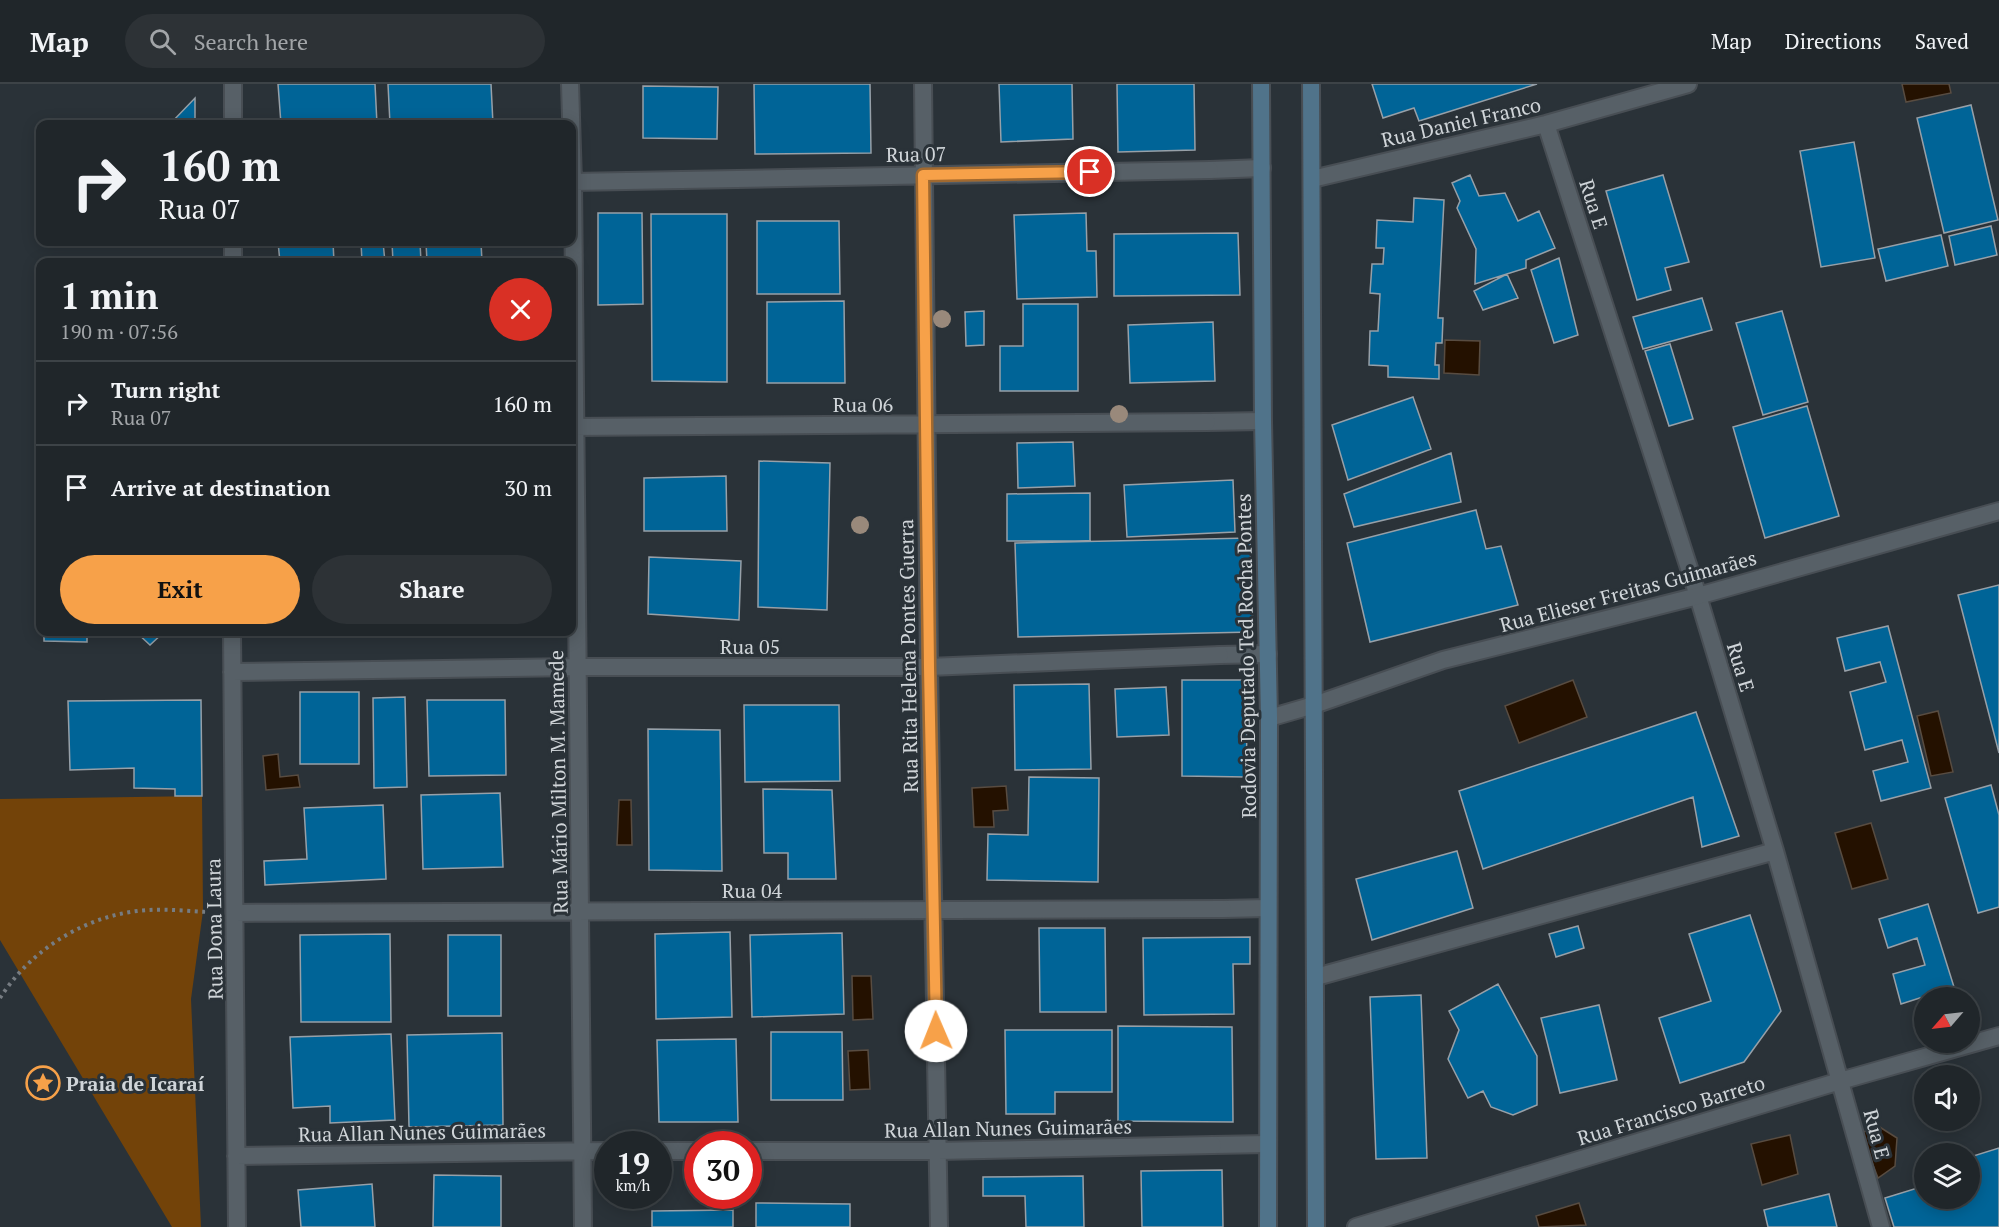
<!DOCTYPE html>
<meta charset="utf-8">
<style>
body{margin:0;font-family:"PT Serif",serif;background:#2d3236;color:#f1f3f6;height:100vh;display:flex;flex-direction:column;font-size:22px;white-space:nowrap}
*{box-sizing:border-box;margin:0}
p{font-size:20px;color:#a2a5a8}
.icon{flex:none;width:33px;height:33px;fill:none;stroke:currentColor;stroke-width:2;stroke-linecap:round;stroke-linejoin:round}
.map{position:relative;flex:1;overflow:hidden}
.drawer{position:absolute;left:36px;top:174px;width:540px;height:378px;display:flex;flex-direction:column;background:#20262a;border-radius:12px;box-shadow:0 3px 15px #0003,0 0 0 2px #3d4347}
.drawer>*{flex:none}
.banner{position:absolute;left:36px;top:36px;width:540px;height:126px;border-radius:12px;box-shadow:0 3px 15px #0003,0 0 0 2px #3d4347;background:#20262a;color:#f1f3f6;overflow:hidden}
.needle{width:39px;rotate:242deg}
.fabs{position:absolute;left:1914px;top:903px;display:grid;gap:12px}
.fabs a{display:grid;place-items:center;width:66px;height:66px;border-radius:50%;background:#20262a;box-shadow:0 3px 15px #0003,0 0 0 2px #3d4347;font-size:30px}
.speed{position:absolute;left:594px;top:1047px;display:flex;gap:12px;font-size:30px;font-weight:700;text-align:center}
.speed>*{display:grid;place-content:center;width:78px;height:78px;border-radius:50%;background:#20262a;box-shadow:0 3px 15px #0003,0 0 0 2px #3d4347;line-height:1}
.speed small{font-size:15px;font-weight:400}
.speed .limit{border:9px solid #d22;background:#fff;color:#111}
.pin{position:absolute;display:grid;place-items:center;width:51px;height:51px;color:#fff;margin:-26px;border:3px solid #fff;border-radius:50%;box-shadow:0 2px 6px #0007}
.me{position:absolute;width:66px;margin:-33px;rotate:359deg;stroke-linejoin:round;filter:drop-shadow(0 0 4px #0008)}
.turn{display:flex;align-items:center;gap:21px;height:126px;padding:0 24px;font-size:27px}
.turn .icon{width:78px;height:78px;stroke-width:2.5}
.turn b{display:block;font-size:42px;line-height:51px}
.round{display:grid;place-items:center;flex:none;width:63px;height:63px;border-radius:32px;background:#2d3236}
.overview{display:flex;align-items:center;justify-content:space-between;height:102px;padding:0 24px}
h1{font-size:36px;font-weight:600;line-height:45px}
.primary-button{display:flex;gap:12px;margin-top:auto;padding:12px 24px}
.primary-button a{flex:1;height:69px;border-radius:36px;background:#f7a149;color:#111;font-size:24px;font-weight:600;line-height:69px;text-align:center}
.primary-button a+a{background:#2d3236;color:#f1f3f6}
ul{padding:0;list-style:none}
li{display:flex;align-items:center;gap:18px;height:84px;padding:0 24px;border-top:2px solid #3d4347}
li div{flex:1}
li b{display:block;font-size:22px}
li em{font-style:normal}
header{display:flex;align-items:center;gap:36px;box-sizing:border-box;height:84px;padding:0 30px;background:#20262a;border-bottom:2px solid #3d4347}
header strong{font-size:28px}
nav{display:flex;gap:33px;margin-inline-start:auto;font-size:21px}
.search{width:420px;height:54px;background:#2d3236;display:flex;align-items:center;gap:15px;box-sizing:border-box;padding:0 21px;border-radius:33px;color:#a2a5a8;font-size:22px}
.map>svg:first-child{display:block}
</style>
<header>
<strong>Map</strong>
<div class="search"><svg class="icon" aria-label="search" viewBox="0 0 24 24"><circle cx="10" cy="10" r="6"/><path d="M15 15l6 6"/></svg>Search here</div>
<nav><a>Map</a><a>Directions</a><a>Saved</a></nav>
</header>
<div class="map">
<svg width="1999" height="1143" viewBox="0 0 1999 1143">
<rect width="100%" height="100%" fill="#2a3238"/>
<path fill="#734309" d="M202,712l1,115 -12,88 10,228h-29l-172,-287v-141z"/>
<path fill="#241100" stroke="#584c41" stroke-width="1.5" d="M1902,0h47l2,9 -45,9z
M1445,256l35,1 -1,34 -35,-2z
M1573,596l14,37 -68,26 -14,-37z
M1938,627l15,61 -22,4 -14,-60z
M278,670l2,23 18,-2 2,12 -34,3 -3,-34z
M1006,702l2,24 -15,1 1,16h-20l-2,-39z
M619,716h12l1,45h-15z
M1871,739l17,56 -36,10 -17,-56z
M852,892h19l2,43 -20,1z
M868,966l2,39 -20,1 -2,-39z
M1878,1042l19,12 -2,28 -17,12 -17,-45z
M1790,1051l8,39 -36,11 -11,-41z
M1579,1119l7,22 -47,2 -3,-11z"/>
<path fill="#006497" stroke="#97a0a8" stroke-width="1.5" d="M278,0h97l2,40h-96z
M388,0h103l2,40h-103z
M754,0h116l1,69 -116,1z
M999,0h73l1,55 -72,3z
M1117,0h77l1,66 -77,2z
M1372,0h165l-118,37 -5,-13 -31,10z
M643,2l75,1 -1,52 -74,-1z
M195,14v26h-25z
M1971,21l27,115 -54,13 -27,-115z
M1854,58l21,116 -54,9 -21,-116z
M1470,91l9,21 26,-3 13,28 21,-10 16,37 -29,12v8l-51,16 1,-35 -19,-41 3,-7 -8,-18z
M1663,91l26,87 -24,6 6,22 -34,10 -31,-109z
M1414,114l30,2 -6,118h5l-1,25h-6l-1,22h4v14l-51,-2v-11l-19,-1 1,-34h8l2,-37 -10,-1 2,-29h11l1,-16h-8l1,-28 36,2z
M598,129h44l1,91 -45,1z
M1086,129l1,38h9l1,46 -80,2 -3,-84z
M651,130h76v168l-75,-1z
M757,137h82l1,73h-83z
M1991,142l6,29 -42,10 -6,-29z
M1238,149l2,62 -126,1v-62z
M1941,151l7,31 -62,15 -8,-32z
M278,158h55l1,20h-54z
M361,158h22l2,20h-23z
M392,158h28l1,20h-28z
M426,158h55l1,20h-55z
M1559,174l19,77 -24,8 -23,-73z
M1507,190l11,24 -35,12 -9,-19z
M1702,214l10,32 -69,19 -10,-32z
M844,217l1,82h-78v-81z
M1023,220h55v87h-78v-45h23z
M984,227v34l-18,1 -1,-34z
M1782,227l26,91 -45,13 -27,-92z
M1213,238l2,59 -85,2 -2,-58z
M1670,260l23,75 -24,7 -24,-75z
M1413,313l18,52 -83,31 -16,-55z
M1807,322l32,110 -74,22 -32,-111z
M1073,358l2,44 -57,2 -1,-45z
M1451,369l10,49 -107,25 -10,-33z
M759,377l71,2 -3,147 -69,-3z
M726,392l1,55h-83v-53z
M1233,396l2,52 -108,5 -3,-52z
M1090,409v48h-83v-47z
M1476,426l10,39 15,-3 17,59 -148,37 -23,-99z
M1250,454l3,94 -235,5 -3,-94z
M649,473l92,4 -2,59 -91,-6z
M1999,501v168l-41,-158z
M1888,542l43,162 -50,13 -8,-30 35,-9 -6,-22 -37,10 -15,-58 36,-10 -6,-20 -35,9 -8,-33z
M44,548h43v10l-43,-1z
M136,548h28l-14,13z
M1182,596h64l1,97 -65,-1z
M1089,600l2,85 -76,1 -1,-85z
M1166,603l3,48 -52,2 -2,-48z
M300,608h59v72h-59z
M405,613l2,90 -33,1 -1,-90z
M201,616l1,96h-27v-7l-41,-1v-20l-64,2 -2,-69z
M427,616h78l1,75 -77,1z
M744,621h95l1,76 -95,1z
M1696,628l43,124 -37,11 -9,-50 -210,72 -24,-78z
M648,645l72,1 2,141 -73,-1z
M1029,693l70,1 -1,104 -111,-2 1,-46 40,1z
M1991,701l8,30v92l-21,6 -33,-115z
M763,705l69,1 4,89h-48v-26h-24z
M500,709l3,74 -80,2 -2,-74z
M383,721l3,74 -121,6 -1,-24 43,-2 -3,-51z
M1457,767l16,57 -101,32 -16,-61z
M1928,820l26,83 -53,17 -8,-30 32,-9 -8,-27 -29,10 -9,-29z
M1750,831l31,96 -37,51 -64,21 -21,-65 52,-17 -22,-67z
M1578,842l6,22 -28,9 -7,-23z
M1039,844h66l1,84h-66z
M730,848l2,85 -76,2 -1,-85z
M842,849l2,81 -92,3 -2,-82z
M390,850l1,88h-90l-1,-87z
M448,851h53v81h-53z
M1250,853v27h-17l1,50 -90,1 -1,-77z
M1498,900l39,72v49l-24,10 -22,-8 -8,-16 -15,7 -20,-39 11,-29 -10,-19z
M1421,911l6,163 -51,1 -6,-162z
M1599,921l18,75 -57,13 -19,-75z
M1118,942l114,1 1,95 -115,-1z
M1005,946h107v62h-57v22h-49z
M771,948h71l1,68h-72z
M502,949l1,92 -94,2 -2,-92z
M391,950l4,86 -65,3v-17l-37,2 -3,-71z
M736,955l2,83h-79l-2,-82z
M1999,1064v79h-105l-9,-29 39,-12v12h14l3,11 19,-5 -2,-6h12v-41z
M1222,1086l1,57h-81l-1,-56z
M434,1091l67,1v51h-68z
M1083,1092l1,51h-58l-1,-31h-42v-19z
M372,1100l3,43h-74l-3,-37z
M1829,1110l8,33h-69l-4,-17z
M756,1119l94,1v23h-94z
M733,1126v17h-81v-16z"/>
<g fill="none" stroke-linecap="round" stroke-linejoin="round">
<defs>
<path id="pedestrian" d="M1210,86l52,-2
M1207,338l56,-1
M1220,571l48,-1
M1223,825l45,-1
M1213,1061l55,-1"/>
<path id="minor" d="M233,0v40
M570,0l3,98 10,1045
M923,0l6,583 10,560
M1546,40l152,472 77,255 106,376
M1312,95l234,-55 142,-40
M572,98l638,-12
M233,178v-20
M572,343l635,-5
M232,548l5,595
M232,588l346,-5h351l291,-12
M235,829c329,-3 658,-1 988,-4
M1316,893l459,-126
M658,1067h40
M748,1067h190l275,-6
M236,1072l372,-5
M1356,1143l484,-146 159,-45"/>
<path id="tertiary" d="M1269,634l45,-13 129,-45 255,-64 301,-85"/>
<path id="secondary" d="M1261,0l2,337 6,297 -1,509
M1311,0l5,1143"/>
</defs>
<use href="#pedestrian" stroke="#484e54" stroke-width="20"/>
<use href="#minor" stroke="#484e54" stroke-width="20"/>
<use href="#tertiary" stroke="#484e54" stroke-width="20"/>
<use href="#secondary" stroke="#484e54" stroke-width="20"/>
<path stroke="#767c82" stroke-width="4" stroke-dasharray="3 4.5" stroke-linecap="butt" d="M0,914c32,-50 89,-85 149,-88 19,-1 40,1 59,2"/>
<use href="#pedestrian" stroke="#576067" stroke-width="16"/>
<use href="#minor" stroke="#576067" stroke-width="16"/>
<use href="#tertiary" stroke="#576067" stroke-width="16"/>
<use href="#secondary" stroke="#50738a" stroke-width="16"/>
</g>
<g fill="#99897b">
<circle cx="942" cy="235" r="9"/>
<circle cx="1119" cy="330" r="9"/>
<circle cx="860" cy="441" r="9"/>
</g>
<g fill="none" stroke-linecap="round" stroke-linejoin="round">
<defs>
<path id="route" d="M936,947l-7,-364 -6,-492 167,-3"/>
</defs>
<use href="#route" stroke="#a1692f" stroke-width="15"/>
<use href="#route" stroke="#f7a149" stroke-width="10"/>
</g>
<defs>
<symbol id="sight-ring" viewBox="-11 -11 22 22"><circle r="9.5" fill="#2a3238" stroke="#f7a149" stroke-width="1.5"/><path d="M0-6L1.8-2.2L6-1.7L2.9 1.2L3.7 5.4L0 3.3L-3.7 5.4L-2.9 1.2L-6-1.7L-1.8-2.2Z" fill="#f7a149"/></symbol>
</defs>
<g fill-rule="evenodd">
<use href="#sight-ring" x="24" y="980" width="38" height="38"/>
</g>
<g text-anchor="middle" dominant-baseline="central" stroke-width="6" stroke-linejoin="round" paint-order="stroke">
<g font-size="20" fill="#d0d5d9" stroke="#2a3238">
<text transform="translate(1461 38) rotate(-13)">Rua Daniel Franco</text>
<text transform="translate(916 70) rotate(-1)">Rua 07</text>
<text transform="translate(1594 120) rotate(72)">Rua E</text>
<text x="863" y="320">Rua 06</text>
<text transform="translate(1628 507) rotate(-15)">Rua Elieser Freitas Guimarães</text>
<text x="750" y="562">Rua 05</text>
<text transform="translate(908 572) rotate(-91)">Rua Rita Helena Pontes Guerra</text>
<text transform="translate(1246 572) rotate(-91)">Rodovia Deputado Ted Rocha Pontes</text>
<text transform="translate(1741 583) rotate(73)">Rua E</text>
<text transform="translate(558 698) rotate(-91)">Rua Mário Milton M. Mamede</text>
<text x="752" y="806">Rua 04</text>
<text transform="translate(214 845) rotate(-91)">Rua Dona Laura</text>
<text transform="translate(1671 1026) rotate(-17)">Rua Francisco Barreto</text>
<text transform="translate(1008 1044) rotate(-1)">Rua Allan Nunes Guimarães</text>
<text transform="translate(422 1048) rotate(-1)">Rua Allan Nunes Guimarães</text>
<text transform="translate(1877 1050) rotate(75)">Rua E</text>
</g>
<g font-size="20" font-weight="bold" fill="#d0d5d9" stroke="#2a3238" text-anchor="start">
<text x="66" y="999">Praia de Icaraí</text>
</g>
</g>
</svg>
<div class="fabs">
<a><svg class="needle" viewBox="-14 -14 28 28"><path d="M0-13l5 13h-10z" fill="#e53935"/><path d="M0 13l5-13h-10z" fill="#a2a5a8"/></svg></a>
<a><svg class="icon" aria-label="sound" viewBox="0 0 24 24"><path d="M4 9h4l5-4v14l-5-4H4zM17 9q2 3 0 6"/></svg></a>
<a><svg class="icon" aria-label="layers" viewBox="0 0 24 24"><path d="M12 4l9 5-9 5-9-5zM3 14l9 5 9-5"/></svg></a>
</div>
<div class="speed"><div>19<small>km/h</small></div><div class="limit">30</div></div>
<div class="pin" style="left:1090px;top:88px;background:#d93025"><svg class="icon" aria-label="arrive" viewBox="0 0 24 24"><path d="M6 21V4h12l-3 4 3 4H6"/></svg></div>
<svg class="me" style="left:936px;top:947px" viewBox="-20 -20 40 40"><circle r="19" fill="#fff"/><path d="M0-13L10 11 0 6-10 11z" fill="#f7a149"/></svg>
<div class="banner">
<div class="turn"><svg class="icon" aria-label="right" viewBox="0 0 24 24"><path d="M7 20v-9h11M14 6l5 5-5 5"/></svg><div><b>160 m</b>Rua 07</div></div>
</div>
<section class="drawer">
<div class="overview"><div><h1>1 min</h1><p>190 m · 07:56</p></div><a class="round" style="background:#d93025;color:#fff"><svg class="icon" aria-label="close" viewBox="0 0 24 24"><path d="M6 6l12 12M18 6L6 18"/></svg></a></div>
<ul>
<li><svg class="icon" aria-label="right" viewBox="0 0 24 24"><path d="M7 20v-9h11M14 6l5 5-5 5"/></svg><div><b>Turn right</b><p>Rua 07</p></div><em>160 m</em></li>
<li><svg class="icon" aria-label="arrive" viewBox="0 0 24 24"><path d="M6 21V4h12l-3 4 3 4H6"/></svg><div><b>Arrive at destination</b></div><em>30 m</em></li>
</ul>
<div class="primary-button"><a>Exit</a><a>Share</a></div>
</section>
</div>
